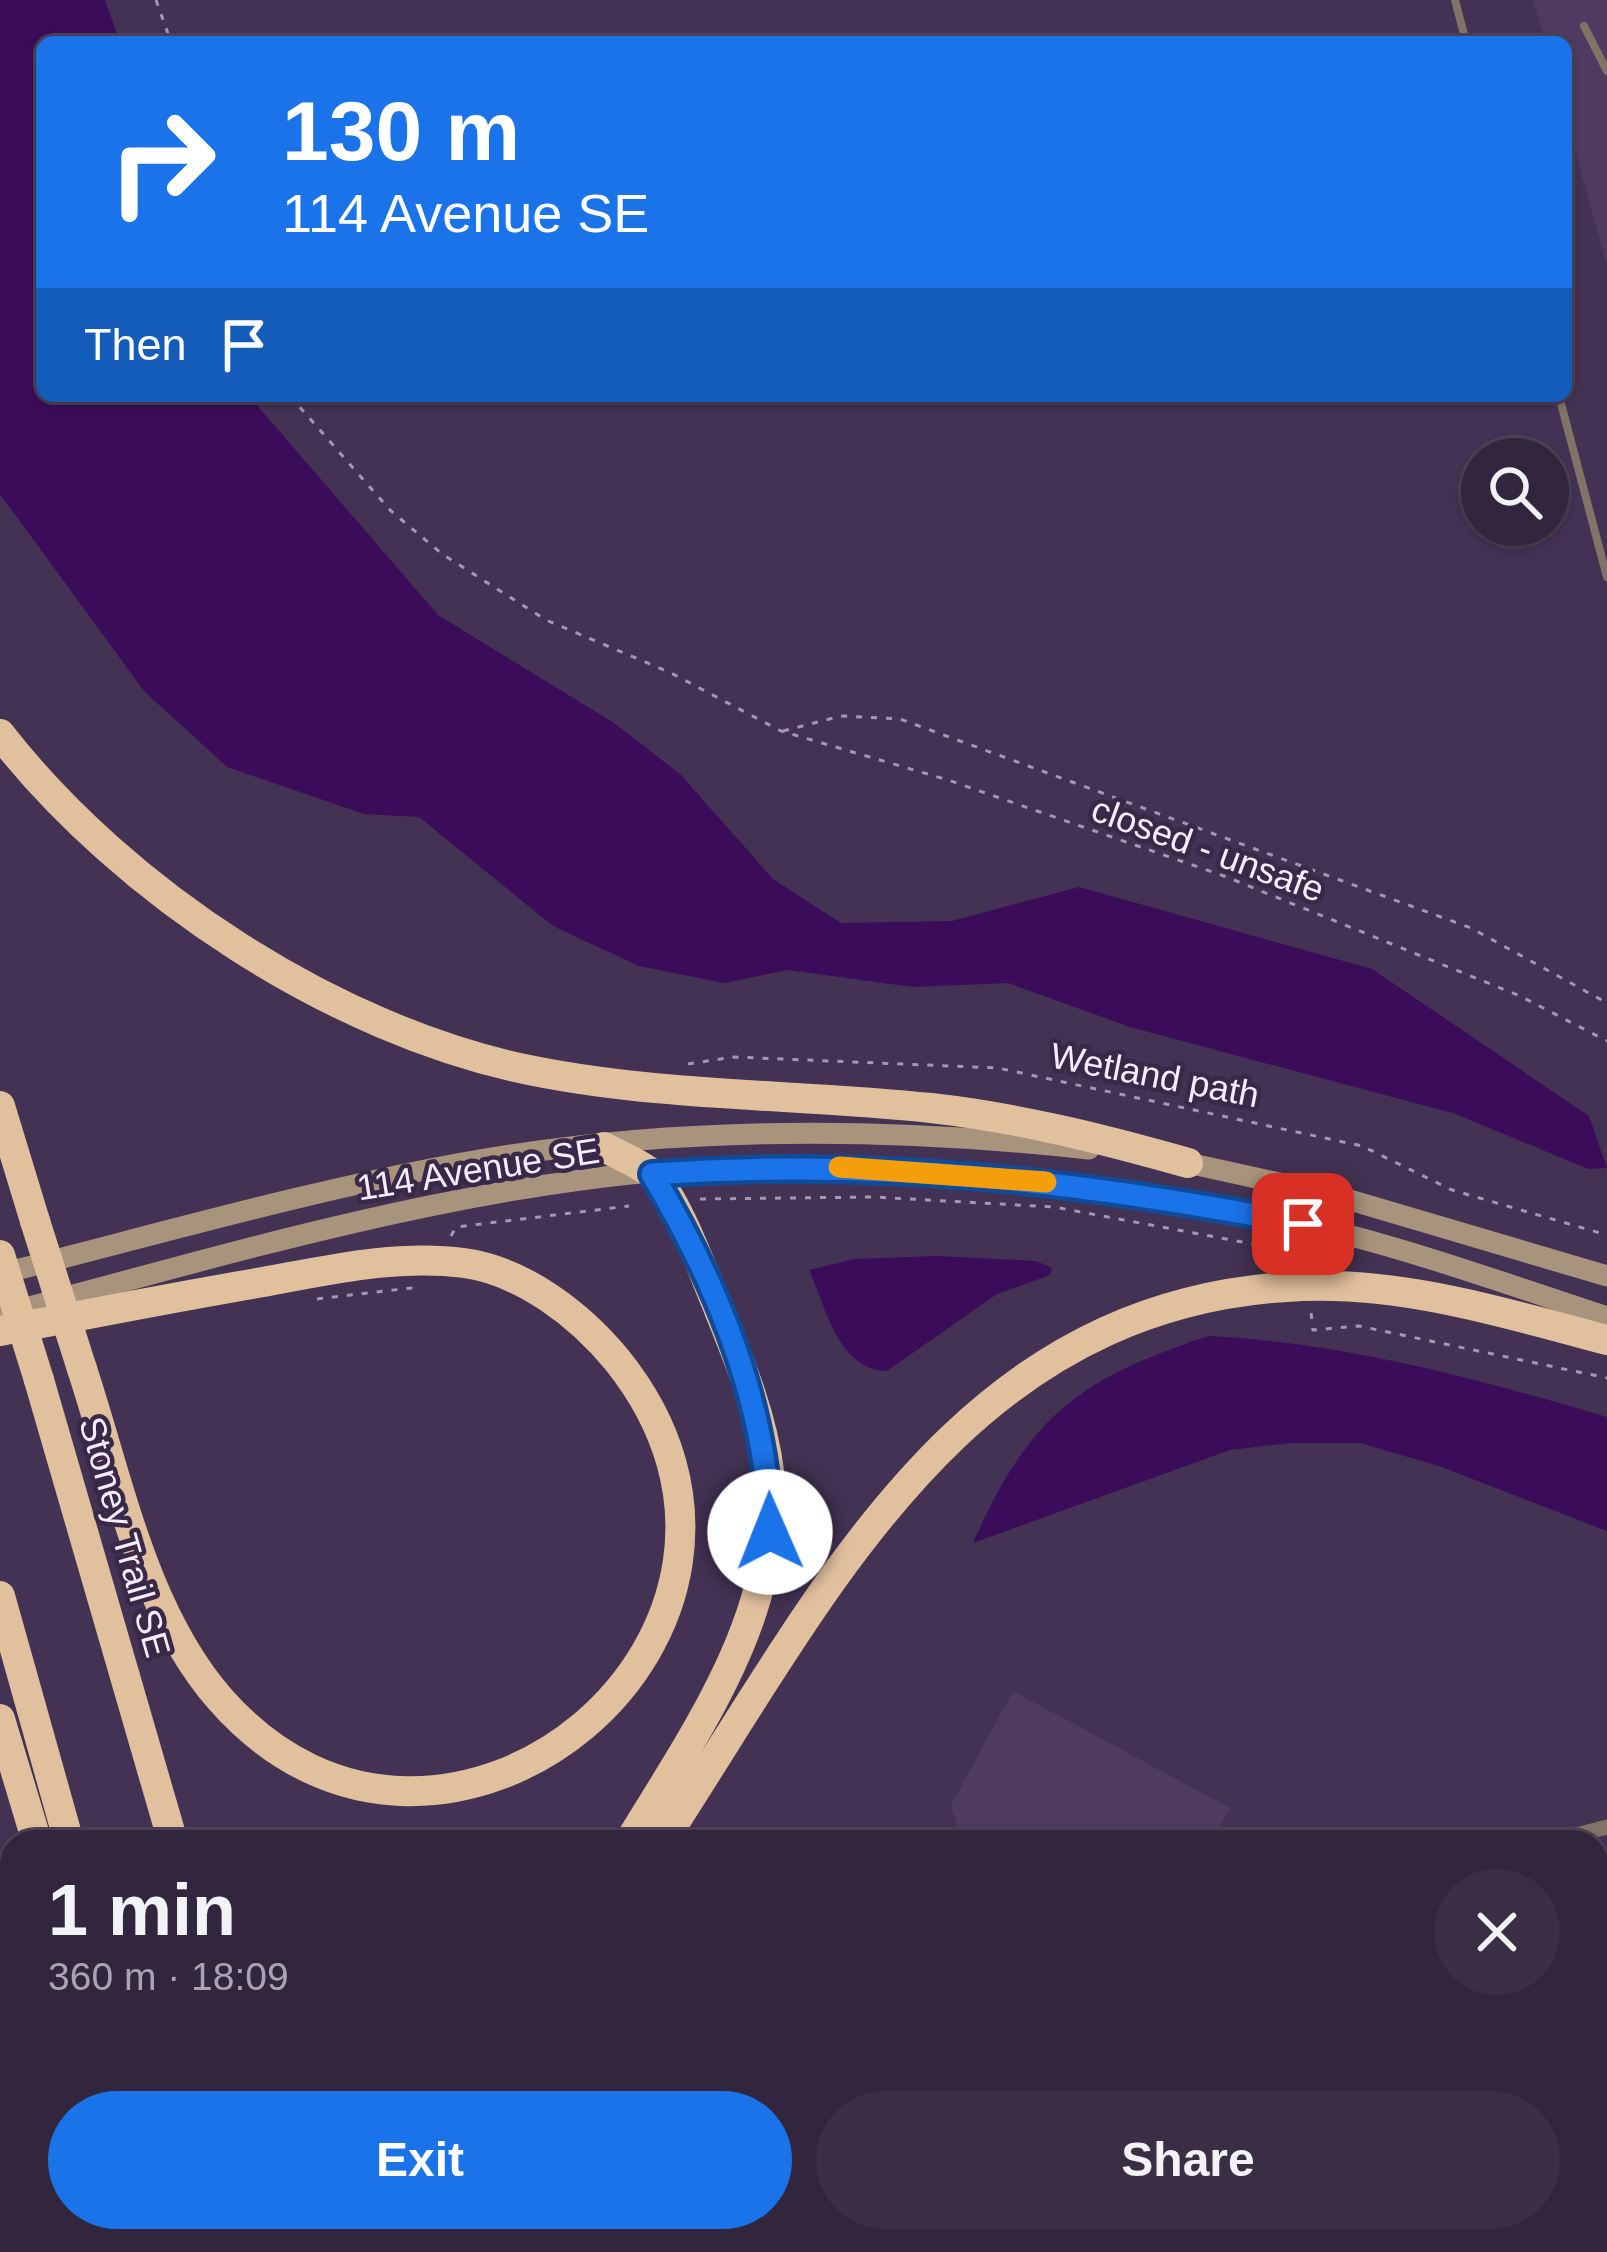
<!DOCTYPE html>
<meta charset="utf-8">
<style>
body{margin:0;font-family:Arial,sans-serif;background:#3a2e45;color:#f1f3f6;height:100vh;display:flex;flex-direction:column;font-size:45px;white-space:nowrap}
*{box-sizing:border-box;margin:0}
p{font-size:39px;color:#a8a5b0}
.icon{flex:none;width:66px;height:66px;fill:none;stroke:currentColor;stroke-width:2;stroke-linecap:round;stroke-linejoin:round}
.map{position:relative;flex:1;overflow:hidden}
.panel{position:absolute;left:0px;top:1830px;width:1608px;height:423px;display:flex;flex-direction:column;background:#32263e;border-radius:36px 36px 0 0;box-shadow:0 3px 9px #0004,0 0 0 3px #4d4358}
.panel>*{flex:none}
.hud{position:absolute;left:36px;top:36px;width:1536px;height:366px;border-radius:18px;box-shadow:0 3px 9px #0004,0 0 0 3px #4d4358;background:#1a73e8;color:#fff;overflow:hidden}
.controls{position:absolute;left:1461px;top:438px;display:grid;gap:24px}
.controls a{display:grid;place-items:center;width:108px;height:108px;border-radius:50%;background:#32263e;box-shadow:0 3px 9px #0004,0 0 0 3px #4d4358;font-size:60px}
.pin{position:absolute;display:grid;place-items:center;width:102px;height:102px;color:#fff;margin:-51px;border-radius:24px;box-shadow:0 6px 18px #0006}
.me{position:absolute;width:132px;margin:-66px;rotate:359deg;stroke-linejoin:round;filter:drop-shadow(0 0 9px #0008)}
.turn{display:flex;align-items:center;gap:42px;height:252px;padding:0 48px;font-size:54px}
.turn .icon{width:156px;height:156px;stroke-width:2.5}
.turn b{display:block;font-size:84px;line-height:102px}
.then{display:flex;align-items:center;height:114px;padding:0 48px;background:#0003;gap:24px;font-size:45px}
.round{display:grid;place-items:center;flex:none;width:126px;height:126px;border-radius:63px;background:#3a2e45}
.head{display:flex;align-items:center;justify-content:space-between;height:204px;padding:0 48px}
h1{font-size:72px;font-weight:700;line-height:90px}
.cta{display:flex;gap:24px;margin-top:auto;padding:24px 48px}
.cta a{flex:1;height:138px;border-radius:72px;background:#1a73e8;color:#fff;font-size:48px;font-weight:700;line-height:138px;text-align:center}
.cta a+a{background:#3a2e45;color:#f1f3f6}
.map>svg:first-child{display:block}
</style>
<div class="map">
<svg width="1607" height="2252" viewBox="0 0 1607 2252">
<defs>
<filter id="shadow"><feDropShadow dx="8" dy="8" stdDeviation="0" flood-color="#0009"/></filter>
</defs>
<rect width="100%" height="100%" fill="#433253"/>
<path fill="#4f3a61" d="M1533,0h74v266l-41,-148v-76h-21z
M1013,1691l217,117 -19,34h-249l-11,-37z
M1607,1866v386h-517l-4,-11h510v-372z"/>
<path fill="#3b0c59" d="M0,0h105l15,42h-78v354h207l189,219 176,108 66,51 93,105 68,44 111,-2 127,-34 293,82 217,147 18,52 -19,1 -132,-55 -326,-87 -122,-44 -95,4 -125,-17 -64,13 -85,-17 -86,-40 -134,-109 -55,-3 -137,-47 -83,-76 -144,-197z
M937,1256l99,5 16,7 -2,7 -53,19 -110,77c-49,-1 -60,-62 -78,-101l45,-11z
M1209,1336c138,7 266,42 398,81v114l-168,-65 -79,-23h-70l-60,7 -257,93c56,-127 107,-165 236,-207z
M657,2241h306l1,11h-308z"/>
<path fill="#69577a" filter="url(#shadow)" d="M1607,1935v47h-1l-10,-44z
M1183,2241h105v1l-35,10h-67z
M1494,2241h46l3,11h-46z"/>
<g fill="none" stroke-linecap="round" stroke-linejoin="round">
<path stroke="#a498b0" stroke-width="3" stroke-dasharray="6 9" stroke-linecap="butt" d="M156,0l15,42
M290,396l100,114 52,44 104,66 123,52 112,59 167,49 276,96 296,120 87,45
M783,731l58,-15 59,3 571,209 136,75
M688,1064l46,-7 264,11 364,78 90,44 155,45
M700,1199l174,-2 180,10 242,45 4,7
M451,1236l5,-9 173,-21
M317,1299l103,-12
M1311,1313l2,17 46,-4 248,52"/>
<path stroke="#817466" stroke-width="8" d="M1455,0l11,42
M1584,26l23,45
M1559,396l48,181
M1596,1907h11"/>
<path stroke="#817466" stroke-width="15" d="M1550,1842l57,-15"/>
<path stroke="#a8937d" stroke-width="21" d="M1179,1161l154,34 274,81
M0,1274c159,-40 317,-86 479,-114 200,-34 409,-33 610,-11
M0,1315c254,-68 526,-151 791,-150 171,1 346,21 513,59 103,24 203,60 303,93"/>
<path stroke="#e1c09e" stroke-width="30" d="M0,734c123,158 336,298 534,337 131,26 265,23 397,37 89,10 172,31 257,55
M0,1106l35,115
M604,1147c14,8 35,16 48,27 25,24 51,98 65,131 21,53 45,109 52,166 15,138 -72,259 -140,371
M0,1331c88,-17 175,-34 263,-49 66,-12 134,-28 201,-19 59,8 116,52 153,97 217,270 -175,593 -397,339 -77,-88 -102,-221 -138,-330
M39,1380l134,462
M0,1596l69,246
M0,1719l37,123
M662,1842c164,-251 300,-543 641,-556 103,-4 206,28 304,54
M0,1933l12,22
M122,2241l4,11
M155,2241l4,11
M181,2241l3,11
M287,2241l3,11
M441,2252l4,-11"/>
<path stroke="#e1c09e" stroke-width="30" d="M35,1221l47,148
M0,1255l39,125"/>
</g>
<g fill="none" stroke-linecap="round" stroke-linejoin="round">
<defs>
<path id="route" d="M770,1532c-2,-127 -53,-249 -118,-358 229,-16 427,7 651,50"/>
</defs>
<use href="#route" stroke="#114b97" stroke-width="30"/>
<use href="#route" stroke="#1a73e8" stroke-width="21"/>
<path stroke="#f59e0b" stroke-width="21" d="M839,1167l207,15"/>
</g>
<g text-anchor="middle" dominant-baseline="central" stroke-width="9" stroke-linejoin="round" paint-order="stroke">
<g font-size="36" fill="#f5edfd" stroke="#392848">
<text transform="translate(1208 849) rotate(20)">closed - unsafe</text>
<text transform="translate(1155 1075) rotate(11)">Wetland path</text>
<text transform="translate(478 1169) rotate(-9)">114 Avenue SE</text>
<text transform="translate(125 1537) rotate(74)">Stoney Trail SE</text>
</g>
</g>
</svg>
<div class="controls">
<a><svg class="icon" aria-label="search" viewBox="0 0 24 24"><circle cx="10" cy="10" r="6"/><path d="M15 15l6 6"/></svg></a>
</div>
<div class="pin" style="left:1303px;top:1224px;background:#d93025"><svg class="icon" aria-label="arrive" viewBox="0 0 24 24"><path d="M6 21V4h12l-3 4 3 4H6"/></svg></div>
<svg class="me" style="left:770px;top:1532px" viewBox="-20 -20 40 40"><circle r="19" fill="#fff"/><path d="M0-13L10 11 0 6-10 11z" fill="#1a73e8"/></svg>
<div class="hud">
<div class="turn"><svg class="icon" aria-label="right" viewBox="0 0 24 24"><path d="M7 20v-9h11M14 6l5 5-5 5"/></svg><div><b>130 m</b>114 Avenue SE</div></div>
<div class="then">Then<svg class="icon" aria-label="arrive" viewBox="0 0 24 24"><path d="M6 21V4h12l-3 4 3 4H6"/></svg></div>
</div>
<section class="panel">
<div class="head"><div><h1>1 min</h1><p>360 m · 18:09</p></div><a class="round"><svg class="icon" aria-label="close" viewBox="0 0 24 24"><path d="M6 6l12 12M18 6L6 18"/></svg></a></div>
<div class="cta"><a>Exit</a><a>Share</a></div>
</section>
</div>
